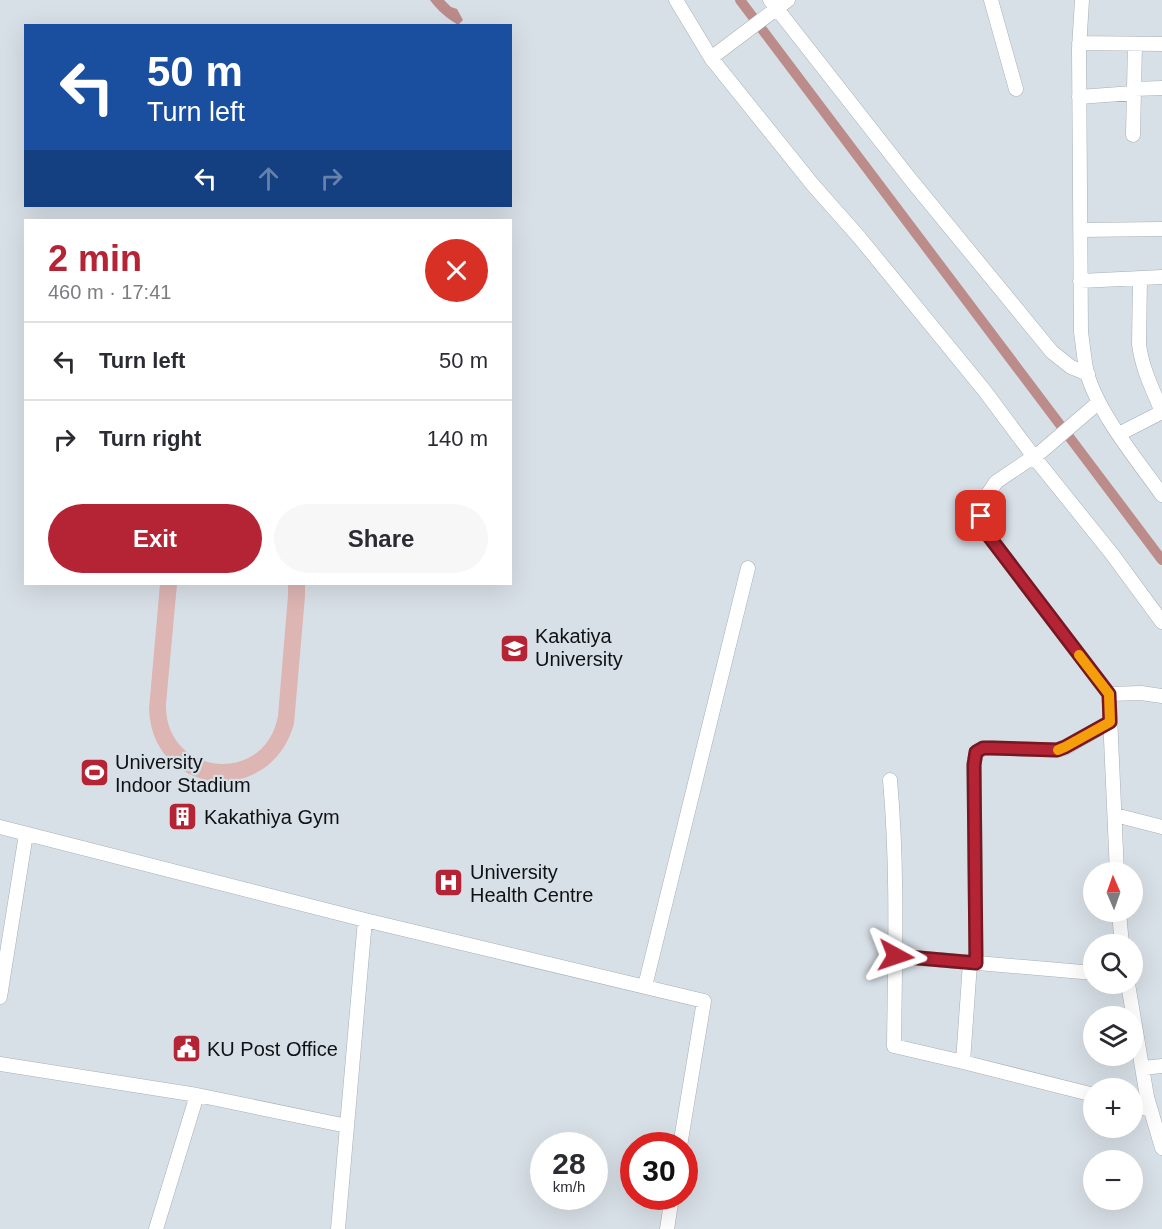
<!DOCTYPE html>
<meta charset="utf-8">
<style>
body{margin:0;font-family:Helvetica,sans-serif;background:#f7f7f7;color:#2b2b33;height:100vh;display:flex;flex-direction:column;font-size:22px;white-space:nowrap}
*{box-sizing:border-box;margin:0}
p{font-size:20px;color:#7c7c81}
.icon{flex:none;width:33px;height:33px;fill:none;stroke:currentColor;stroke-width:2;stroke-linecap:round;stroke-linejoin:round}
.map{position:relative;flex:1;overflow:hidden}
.drawer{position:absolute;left:24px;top:219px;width:488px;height:366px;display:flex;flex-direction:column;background:#fff;border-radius:0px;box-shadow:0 6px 24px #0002}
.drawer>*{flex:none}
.banner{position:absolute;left:24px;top:24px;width:488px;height:183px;border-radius:0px;box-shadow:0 6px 24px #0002;background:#1a4fa0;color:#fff;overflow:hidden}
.needle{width:39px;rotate:358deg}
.buttons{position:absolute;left:1083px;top:862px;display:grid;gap:12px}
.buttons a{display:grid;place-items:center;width:60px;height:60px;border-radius:50%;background:#fff;box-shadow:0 6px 24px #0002;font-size:30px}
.speed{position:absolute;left:530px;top:1132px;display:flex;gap:12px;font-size:30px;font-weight:700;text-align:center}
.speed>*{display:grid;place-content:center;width:78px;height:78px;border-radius:50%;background:#fff;box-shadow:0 6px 24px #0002;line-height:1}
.speed small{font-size:15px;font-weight:400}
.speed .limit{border:9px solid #d22;background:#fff;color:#111}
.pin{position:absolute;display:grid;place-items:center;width:51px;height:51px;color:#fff;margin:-26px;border-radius:12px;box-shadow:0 3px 9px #0006}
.me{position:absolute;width:66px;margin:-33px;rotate:95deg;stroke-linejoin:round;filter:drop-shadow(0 0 4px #0008)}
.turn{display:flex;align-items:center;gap:21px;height:126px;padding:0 24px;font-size:27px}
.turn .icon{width:78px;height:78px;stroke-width:2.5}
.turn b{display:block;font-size:42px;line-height:51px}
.lanes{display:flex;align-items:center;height:57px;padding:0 24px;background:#0003;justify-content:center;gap:30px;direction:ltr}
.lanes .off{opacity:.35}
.round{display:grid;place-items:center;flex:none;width:63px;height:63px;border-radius:32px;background:#f7f7f7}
.headline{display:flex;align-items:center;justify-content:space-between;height:102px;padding:0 24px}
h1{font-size:36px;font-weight:800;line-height:45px;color:#b52435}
.action{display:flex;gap:12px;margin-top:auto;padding:12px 24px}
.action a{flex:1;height:69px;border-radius:36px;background:#b52435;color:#fff;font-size:24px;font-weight:800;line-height:69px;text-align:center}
.action a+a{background:#f7f7f7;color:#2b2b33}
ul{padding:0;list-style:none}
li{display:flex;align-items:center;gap:18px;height:78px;padding:0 24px;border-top:2px solid #e1e1e2}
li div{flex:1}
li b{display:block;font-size:22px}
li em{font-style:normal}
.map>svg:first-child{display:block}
</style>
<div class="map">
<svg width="1162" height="1229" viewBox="0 0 1162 1229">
<rect width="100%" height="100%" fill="#d8e0e7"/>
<path fill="#ddb5b3" d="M160,584h17l-11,120c-2,72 99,83 112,12l10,-121v-11h17v12l-11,128c-24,85 -142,72 -145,-15z"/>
<path fill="#bb8c8a" d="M430,0h14l7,7 6,2 6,11 -5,5c-11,-7 -20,-14 -28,-25z"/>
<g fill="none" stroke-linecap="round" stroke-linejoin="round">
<path stroke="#bb8c8a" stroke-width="10" d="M740,0l422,560"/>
<defs>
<path id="minor" d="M676,0l35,58 102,127 46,52 125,153 50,67 78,97 50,68
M770,0l141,180 141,172 19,15 17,7
M991,0l25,89
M1082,0l-3,49 2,283c2,14 3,28 6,41 11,40 51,88 75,122
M1079,43l83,1
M711,58l77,-58
M1134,89l28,-1
M1079,97l54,-4
M1133,135l2,-91
M1080,230l82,-1
M1140,279l-1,65c3,25 14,46 23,68
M1080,281l82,-4
M1099,402l-57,49 -46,31 -10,15 -5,19 7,19 121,159 8,179
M1119,434l43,-22
M1109,694l32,-1 21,3
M890,780c8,88 5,178 4,266l69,16 131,33
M1115,815l47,12
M0,827l365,93 339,81 -24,145
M1119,912l3,33
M895,956l199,17
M976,963l-2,-198c1,-14 4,-17 18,-17l65,2 8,-2 45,-26
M1128,984l19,113 15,51
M645,986l103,-418
M0,997l26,-163
M963,1062l7,-99
M0,1064l197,31 150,31
M1143,1068l19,-2
M1132,1105l19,5
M156,1229l41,-134
M338,1229l27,-309
M667,1229l5,-32"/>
</defs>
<use href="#minor" stroke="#a7afb5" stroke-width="15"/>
<use href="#minor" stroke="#fff" stroke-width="14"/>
</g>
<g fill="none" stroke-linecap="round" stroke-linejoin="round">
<defs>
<path id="route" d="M896,956l80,7 -2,-198 2,-13 7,-4h9l65,2 8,-3 45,-25 -1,-28 -121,-159 -7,-19"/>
</defs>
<use href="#route" stroke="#761722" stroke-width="15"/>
<use href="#route" stroke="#b52435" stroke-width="10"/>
<path stroke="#f59e0b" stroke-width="10" d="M1058,750l7,-3 45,-25 -1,-28 -30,-39"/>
</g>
<defs>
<symbol id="university-square" viewBox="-11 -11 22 22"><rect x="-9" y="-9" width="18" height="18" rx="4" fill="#b52435" stroke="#d8e0e7"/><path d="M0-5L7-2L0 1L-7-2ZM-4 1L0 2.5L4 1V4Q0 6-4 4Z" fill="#fff"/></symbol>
<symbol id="stadium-square" viewBox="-11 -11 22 22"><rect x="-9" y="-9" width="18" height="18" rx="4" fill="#b52435" stroke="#d8e0e7"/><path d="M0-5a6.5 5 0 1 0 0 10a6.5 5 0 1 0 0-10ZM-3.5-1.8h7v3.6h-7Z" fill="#fff"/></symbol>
<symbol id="building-square" viewBox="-11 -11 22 22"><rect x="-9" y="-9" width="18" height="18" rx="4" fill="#b52435" stroke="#d8e0e7"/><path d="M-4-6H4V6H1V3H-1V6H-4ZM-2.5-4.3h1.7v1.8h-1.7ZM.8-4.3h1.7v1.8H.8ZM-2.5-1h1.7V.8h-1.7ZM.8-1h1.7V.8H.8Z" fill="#fff"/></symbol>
<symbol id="hospital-square" viewBox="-11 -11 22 22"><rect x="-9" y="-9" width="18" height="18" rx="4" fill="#b52435" stroke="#d8e0e7"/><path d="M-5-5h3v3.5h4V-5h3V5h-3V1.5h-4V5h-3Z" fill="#fff"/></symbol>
<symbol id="civic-square" viewBox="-11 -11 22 22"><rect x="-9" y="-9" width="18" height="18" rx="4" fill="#b52435" stroke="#d8e0e7"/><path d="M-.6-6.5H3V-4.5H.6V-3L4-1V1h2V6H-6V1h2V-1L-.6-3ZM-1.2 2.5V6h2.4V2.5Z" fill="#fff"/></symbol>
</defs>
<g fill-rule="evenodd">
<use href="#university-square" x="498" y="632" width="33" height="33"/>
<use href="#stadium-square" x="78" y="756" width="33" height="33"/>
<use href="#building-square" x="166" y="800" width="33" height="33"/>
<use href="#hospital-square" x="432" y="866" width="33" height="33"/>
<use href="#civic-square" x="170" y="1032" width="33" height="33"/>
</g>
<g text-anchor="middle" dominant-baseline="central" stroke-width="4.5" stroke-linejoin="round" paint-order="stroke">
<g font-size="20" fill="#0f1214" stroke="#d8e0e7" text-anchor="start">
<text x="535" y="636">Kakatiya<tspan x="535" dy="23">University</tspan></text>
<text x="115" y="762">University<tspan x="115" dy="23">Indoor Stadium</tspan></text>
<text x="204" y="817">Kakathiya Gym</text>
<text x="470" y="872">University<tspan x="470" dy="23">Health Centre</tspan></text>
<text x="207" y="1049">KU Post Office</text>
</g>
</g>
</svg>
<div class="buttons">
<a><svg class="needle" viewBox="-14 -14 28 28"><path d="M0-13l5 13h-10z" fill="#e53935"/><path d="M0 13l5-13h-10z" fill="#7c7c81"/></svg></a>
<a><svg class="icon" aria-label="search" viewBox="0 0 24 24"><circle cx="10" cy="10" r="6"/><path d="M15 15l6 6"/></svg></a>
<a><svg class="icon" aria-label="layers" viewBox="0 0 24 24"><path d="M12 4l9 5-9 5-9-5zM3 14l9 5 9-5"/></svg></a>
<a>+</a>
<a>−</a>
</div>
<div class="speed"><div>28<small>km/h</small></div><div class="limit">30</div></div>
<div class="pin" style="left:981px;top:516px;background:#d93025"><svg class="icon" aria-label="arrive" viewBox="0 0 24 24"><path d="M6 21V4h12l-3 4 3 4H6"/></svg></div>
<svg class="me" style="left:896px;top:956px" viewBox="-20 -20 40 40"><path d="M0-17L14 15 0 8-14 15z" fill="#b52435" stroke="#fff" stroke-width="4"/></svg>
<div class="banner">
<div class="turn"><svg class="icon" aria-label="left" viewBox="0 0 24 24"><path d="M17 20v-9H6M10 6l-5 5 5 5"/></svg><div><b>50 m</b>Turn left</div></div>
<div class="lanes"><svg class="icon" aria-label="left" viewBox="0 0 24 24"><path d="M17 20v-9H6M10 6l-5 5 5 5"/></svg><svg class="icon off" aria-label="ahead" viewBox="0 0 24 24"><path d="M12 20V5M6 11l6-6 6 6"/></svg><svg class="icon off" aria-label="right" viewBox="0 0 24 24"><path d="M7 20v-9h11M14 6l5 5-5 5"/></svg></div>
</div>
<section class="drawer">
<div class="headline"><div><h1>2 min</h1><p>460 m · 17:41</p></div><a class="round" style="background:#d93025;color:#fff"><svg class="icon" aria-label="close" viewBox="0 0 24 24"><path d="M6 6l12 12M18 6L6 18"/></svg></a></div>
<ul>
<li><svg class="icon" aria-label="left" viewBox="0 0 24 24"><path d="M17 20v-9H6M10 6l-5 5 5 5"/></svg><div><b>Turn left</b></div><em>50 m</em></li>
<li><svg class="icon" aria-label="right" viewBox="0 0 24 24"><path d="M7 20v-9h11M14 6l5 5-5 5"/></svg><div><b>Turn right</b></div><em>140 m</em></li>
</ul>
<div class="action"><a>Exit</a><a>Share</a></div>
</section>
</div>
